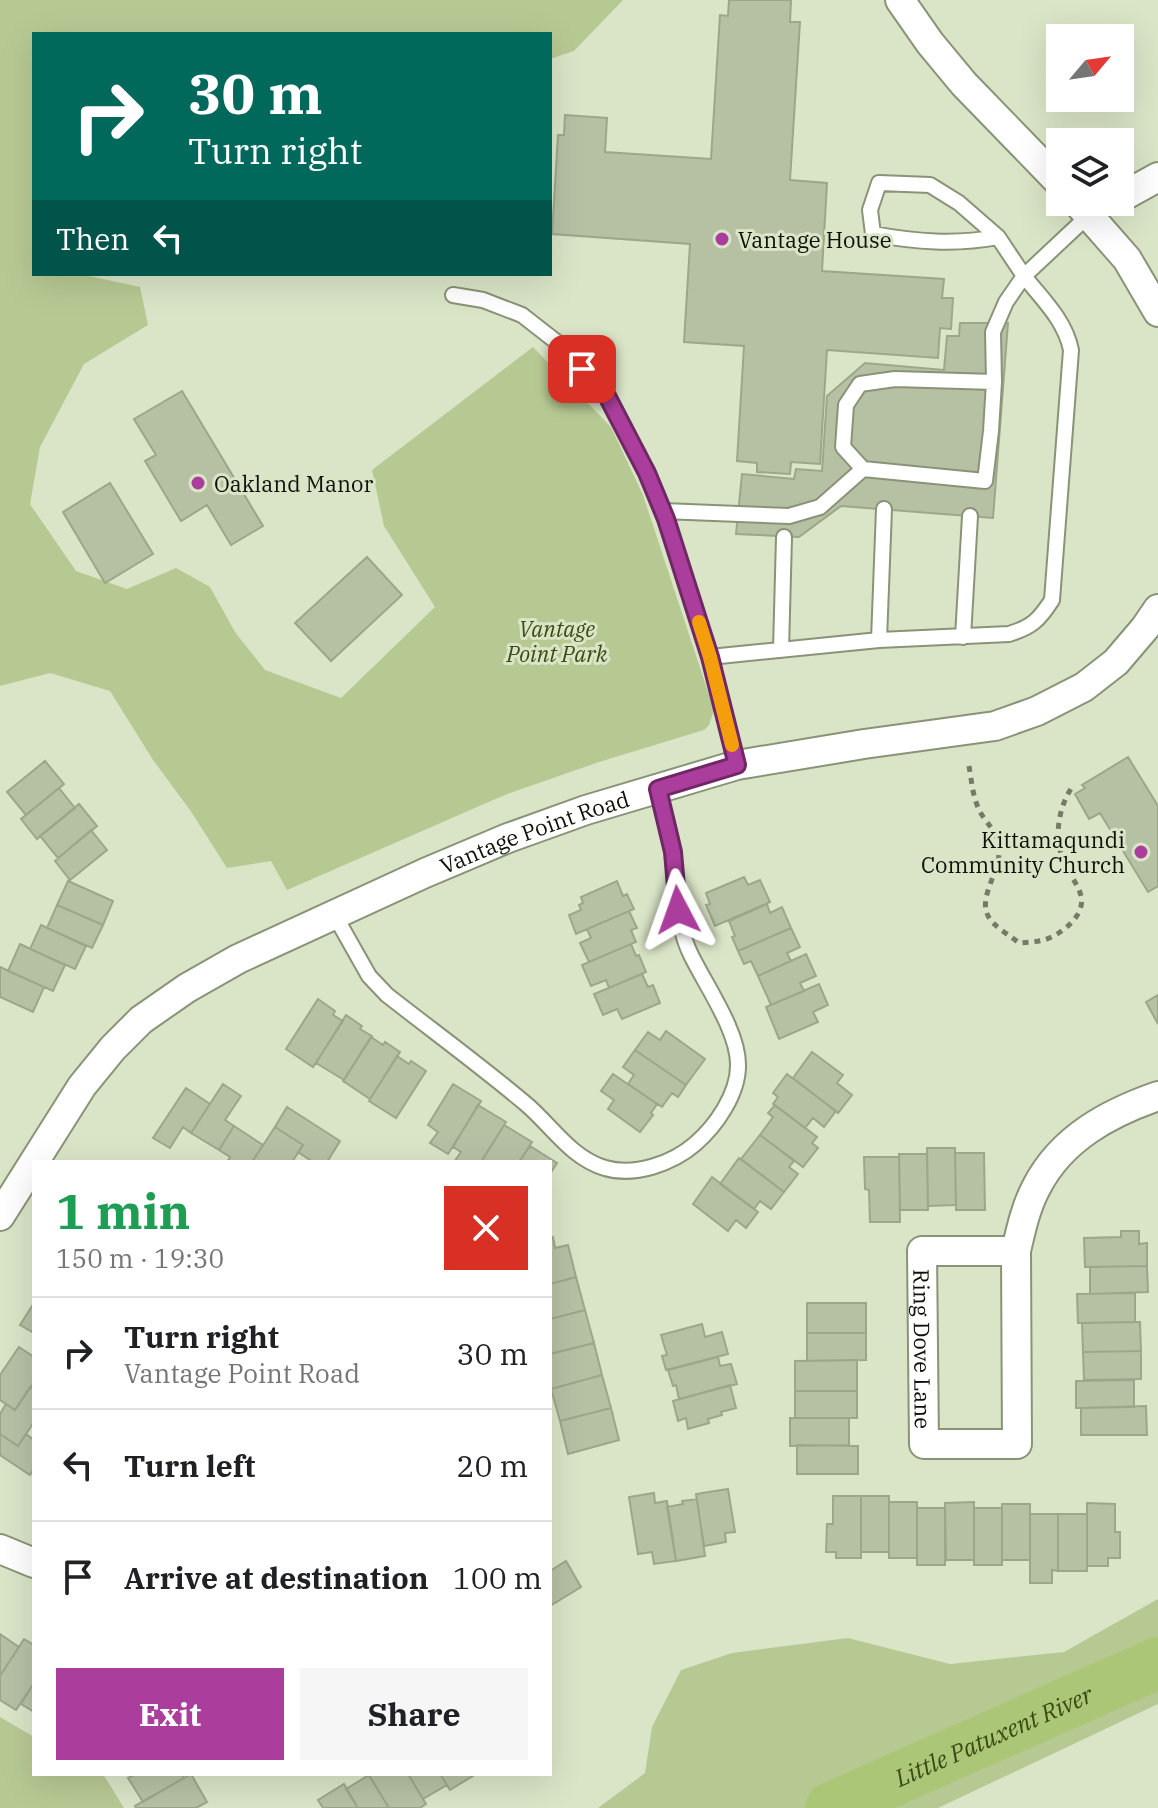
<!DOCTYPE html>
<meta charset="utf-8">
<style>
body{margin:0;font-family:"IBM Plex Serif",serif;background:#f6f6f6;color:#202124;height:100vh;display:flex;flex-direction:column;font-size:30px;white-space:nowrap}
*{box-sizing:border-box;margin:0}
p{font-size:26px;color:#757577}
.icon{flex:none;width:44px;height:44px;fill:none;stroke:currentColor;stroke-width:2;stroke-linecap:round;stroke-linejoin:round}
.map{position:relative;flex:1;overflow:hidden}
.panel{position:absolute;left:32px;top:1160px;width:520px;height:616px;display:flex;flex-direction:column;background:#fff;border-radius:0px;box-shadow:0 8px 32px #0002}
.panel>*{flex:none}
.hud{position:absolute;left:32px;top:32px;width:520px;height:244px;border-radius:0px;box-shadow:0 8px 32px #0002;background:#00695c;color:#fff;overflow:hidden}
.needle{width:52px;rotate:61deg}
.controls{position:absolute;left:1046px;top:24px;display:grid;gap:16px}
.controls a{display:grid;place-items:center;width:88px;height:88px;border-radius:0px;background:#fff;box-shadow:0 8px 32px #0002;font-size:40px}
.pin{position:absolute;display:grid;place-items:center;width:68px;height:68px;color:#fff;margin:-34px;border-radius:16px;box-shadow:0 4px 12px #0006}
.me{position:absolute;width:88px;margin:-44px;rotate:356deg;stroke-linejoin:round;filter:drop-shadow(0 0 6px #0008)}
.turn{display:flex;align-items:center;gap:28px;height:168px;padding:0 24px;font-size:36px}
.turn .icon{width:104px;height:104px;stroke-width:2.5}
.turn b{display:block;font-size:56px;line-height:68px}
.then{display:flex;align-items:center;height:76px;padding:0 24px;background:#0003;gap:16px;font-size:30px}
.round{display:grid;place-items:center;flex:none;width:84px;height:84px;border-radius:0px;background:#f6f6f6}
.headline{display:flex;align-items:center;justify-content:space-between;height:136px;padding:0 24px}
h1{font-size:48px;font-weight:700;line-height:60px;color:#1e9e55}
.button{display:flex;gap:16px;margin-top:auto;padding:16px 24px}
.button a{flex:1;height:92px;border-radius:0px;background:#ab3e9c;color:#fff;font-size:32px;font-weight:700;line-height:92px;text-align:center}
.button a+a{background:#f6f6f6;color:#202124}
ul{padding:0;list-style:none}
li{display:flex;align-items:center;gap:24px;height:112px;padding:0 24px;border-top:2px solid #e0e0e0}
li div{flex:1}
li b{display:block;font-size:30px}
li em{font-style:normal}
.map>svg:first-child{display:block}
</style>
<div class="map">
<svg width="1158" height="1808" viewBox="0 0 1158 1808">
<rect width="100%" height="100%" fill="#dae5c7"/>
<path fill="#b7c993" d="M0,0h623l-49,51 -24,8v-25h-516v240h46l60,13 8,38 -64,39 -44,83 -10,57 46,67 51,18 49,-21 34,19 25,45 30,38 76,28 94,-91 -51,-81 -12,-56 161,-123 78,80 32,68 71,215 -5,15 -5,5 -105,32 -92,32 -220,96 -16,-29 -44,7 -37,-58 -37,-50 -43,-69 -60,-18 -50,13z
M1158,1599v105l-220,104h-340l47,-35 7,-46 29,-57 51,-17 116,-15 102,26 114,-12z
M0,1717l34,20v37h69l21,34h-124z"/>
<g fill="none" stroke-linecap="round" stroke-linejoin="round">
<path stroke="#acc678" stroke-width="52" id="s1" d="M831,1808l327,-145"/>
</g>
<path fill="#b6c1a4" stroke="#9ca78a" stroke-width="2" d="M729,0h62l-1,22h10l-10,158 37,3 -5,88 122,8 -2,19h11l-2,31 -11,-1 -2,30 -111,-8 -7,114 -29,-2 -1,12 -33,-2v-9l-20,-2 7,-115 -60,-4 6,-98 -138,-10 6,-99h6l1,-20 42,3 -2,34 106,7 9,-144 8,1z
M960,323h48l-15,195 -152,-12 -42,31 -63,-3 6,-60 52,5 2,-10 26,2 5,-75 38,-33 79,7 3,-34h12z
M182,391l81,135 -32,19 -24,-40 -26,16 -36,-60 11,-6 -22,-36z
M110,483l43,71 -48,29 -42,-71z
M367,557l35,38 -71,66 -36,-38z
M1128,757l30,49v80l-10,6 -48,-79 -11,6 -14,-25 10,-6 -3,-3z
M45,761l19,23 -38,31 -19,-23z
M59,788l16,20 -38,31 -16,-20z
M79,804l18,22 -39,32 -18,-22z
M91,830l16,20 -37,30 -15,-19z
M744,877l4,8 12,-5 10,22 -55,24 -9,-21 4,-1 -4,-11z
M68,881l45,20 -10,24 -46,-20z
M617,881l6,15 4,-2 7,15 -58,25 -7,-19 12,-5 -2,-5 4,-2 -2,-6z
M767,904l3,9 12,-6 9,21 -53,23 -6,-14 3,-1 -6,-15z
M57,905l46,20 -11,23 -45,-20z
M629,911l8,17 -6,2 5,12 -47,20 -9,-19 11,-5 -4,-9z
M41,925l45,21 -11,23 -45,-20z
M791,928l9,19 -13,6 4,8 -33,15 -7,-15 -7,3 -6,-13z
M20,944l45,21 -12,26 -45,-20z
M631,944l5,12 3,-1 7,17 -37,16 -3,-8 -15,6 -9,-21z
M806,954l10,22 -16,7 4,8 -33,14 -13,-29z
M0,967l44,20 -11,25 -33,-15z
M642,974l6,13 5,-2 7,18 -38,16 -5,-10 -14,6 -9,-21z
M819,984l9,21 -15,7 5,10 -39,17 -13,-32z
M1158,995v29l-12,-22z
M318,999l17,12 -2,4 10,6 -30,46 -27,-18z
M346,1015l16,11 -2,3 12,7 -28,44 -28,-17z
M666,1031l39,28 -19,26 -51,-35 13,-18 12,8z
M371,1037l12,8 2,-3 15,10 -30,47 -27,-18z
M635,1050l51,35 -8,12 -6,-4 -10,14 -34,-23 6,-9 -11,-8z
M812,1052l31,23 -6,8 15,12 -14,18 -45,-35z
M397,1056l12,8 2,-3 15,10 -30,47 -27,-17z
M613,1074l44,30 -6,9 2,2 -13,17 -32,-23 6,-9 -13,-9z
M787,1074l49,37 -12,16 -11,-9 -8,10 -32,-24 5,-7 -5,-4z
M223,1084l18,12 -16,24 9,6 -15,24 -28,-17z
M453,1084l28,17 -33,53 -18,-11 8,-11 -10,-7z
M186,1088l24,16 -19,29 -8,-6 -13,21 -17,-10z
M478,1105l28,17 -25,40h-27l7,-10 -8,-5z
M775,1105l42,32 -5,6 6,5 -15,19 -43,-32 13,-18 -5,-4z
M287,1107l53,34 -13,21h-14l-15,-10 5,-7 -28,-18z
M504,1125l28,17 -13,20h-38z
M234,1126l29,19 -11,17h-25l3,-5 -11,-7z
M275,1127l28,18 -11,17h-40z
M760,1135l34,26 -5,6 9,7 -14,18 -43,-33z
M530,1146l27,17 -7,11v-12h-31z
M927,1148h28l1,57 -28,1z
M955,1153h29l1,57h-29z
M899,1154h28l1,56h-28z
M864,1157h35l1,65h-30l-1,-32 -4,-1z
M739,1158l45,34 -13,17 -11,-8 -6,8 -34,-25z
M712,1177l46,35 -12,16 -10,-8 -8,11 -35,-27z
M1121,1231h18v13l8,-1v23l-62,1 -1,-29 37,-1z
M553,1237l2,11 13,-3 8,32 -26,7v-46z
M1147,1266l1,26 -58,2v-27z
M576,1277l9,33 -35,9v-35z
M1135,1293v29l-57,1 -1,-29z
M34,1303v30l-14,-8z
M807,1303h59v30h-59z
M585,1310l9,33 -44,11v-35z
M1140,1322l1,29 -58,1 -1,-29z
M702,1324l3,13 17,-5 6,22 -62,16 -4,-14 5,-1 -6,-20z
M807,1333h59v27l-59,1z
M594,1343l8,32 -51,14 -1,-35z
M19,1347l15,10v25l-19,28 -15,-10v-25z
M1141,1351v28l-57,1 -1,-28z
M718,1357l2,9 11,-2 6,20 -58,15 -3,-14 -3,1 -5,-16z
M857,1360v31h-62v-30z
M602,1375l9,33 -51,13 -9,-32z
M1134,1380v27l-58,1v-27z
M730,1385l6,23 -15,4 1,3 -14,4 1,4 -21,6 -2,-11 -8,3 -5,-20z
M30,1387l4,2v33l-16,24 -18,-12v-20l6,-10 9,6z
M795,1391h62v27h-62z
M1146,1406l1,29h-66v-27z
M611,1408l8,32 -51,14 -8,-33z
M790,1418h59v27l-59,1z
M0,1434l18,12 8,-12 8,6v28l-4,7 -30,-20z
M797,1445l61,1v28h-61z
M728,1489l7,43 -10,1 1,9 -22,4 -8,-52z
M654,1493l1,10 12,-2 9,60 -22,3 -2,-12 -14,2 -9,-57z
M833,1496h28v62h-25v-6h-10l1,-28h6z
M861,1496h28v56h-28z
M697,1499l8,57 -29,5 -9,-54 16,-3 -1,-3z
M889,1502h28v56h-28z
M974,1502v58h-28l-1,-57z
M1087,1503l28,1v28h5v26h-12v8h-21z
M1002,1504h28v56h-28z
M917,1508h28v57h-28z
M974,1508h28v57h-28z
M1030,1514h28v57l-6,-1v13h-22z
M1058,1514h29v57h-29z
M566,1561l15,26 -31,19v-35z
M0,1634l19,13 -19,29z
M24,1639l10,6v38l-18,27 -16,-10v-24z
M34,1683v29l-13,-8z
M136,1774h45l3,4 -41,24 -15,-24z
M191,1774l16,28 -11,6h-60l-1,-2z
M368,1774h40l18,30 -6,4h-31z
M408,1774h32l7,11 -24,14z
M440,1774h36l-26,16z
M369,1775l20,33h-31l-12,-19z
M344,1784l14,24h-35l-5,-8z"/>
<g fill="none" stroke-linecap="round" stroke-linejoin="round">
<defs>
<path id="lane" d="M453,295l30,5 39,15 41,32 44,49 40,77 19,46 44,138 27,108
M994,382l-99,-3 -35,5 -14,21 -3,42 20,22 122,12 6,-50 3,-49 -1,-50 13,-30 18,-26 -26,-39 -39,-34 -29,-18 -51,-2 -9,27 3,24c43,8 82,11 125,3
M663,511l126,5 31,-9 43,-38
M963,637l7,-121
M879,640l5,-131
M781,650l3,-113
M710,657l169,-17 130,-6c23,-7 30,-14 43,-34l19,-250c-6,-30 -29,-51 -47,-74l65,-61
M334,914l35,62 18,19c46,36 94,71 139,109 26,22 45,54 79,64 30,9 68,-5 90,-24 21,-18 43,-50 43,-78 1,-34 -32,-80 -47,-111 -16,-32 -13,-67 -18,-101 -2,-21 -10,-43 -15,-65"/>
<g id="street">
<path d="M900,0l30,43 34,41 96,99"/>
<path d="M1120,198l38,-21"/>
<path d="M1077,202l50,57 31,53"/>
<path id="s2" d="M0,1216l82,-130 31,-38 28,-28 46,-32 51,-29 187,-86 83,-35 78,-28 151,-45 127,-21 131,-18 42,-15 47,-24 32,-25 29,-34 13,-19"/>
<path id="s3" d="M1016,1251h-94l2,193h93l-1,-193c5,-22 10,-45 21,-65 25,-48 72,-73 121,-90"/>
<path d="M0,1549l34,14"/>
</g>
</defs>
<use href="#lane" stroke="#899377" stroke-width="18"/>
<use href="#street" stroke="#899377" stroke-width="32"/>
<path stroke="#747b67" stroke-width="5" stroke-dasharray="6 6" stroke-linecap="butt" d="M969,766c3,17 4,35 13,49 6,9 13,16 16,26 8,27 -24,56 -8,78 5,8 22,18 29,24 9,-1 17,-1 25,-3 16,-5 42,-24 37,-44 -3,-13 -15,-25 -19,-39 -8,-22 -3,-52 11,-71"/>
<use href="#lane" stroke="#fff" stroke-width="14"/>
<use href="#street" stroke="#fff" stroke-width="28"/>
</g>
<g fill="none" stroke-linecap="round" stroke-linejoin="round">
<defs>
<path id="route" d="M582,369l25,27 40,77 19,46 44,138 27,108 -79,24 15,63 5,58"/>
</defs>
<use href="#route" stroke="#6f2865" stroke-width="20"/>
<use href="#route" stroke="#ab3e9c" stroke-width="14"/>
<path stroke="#f59e0b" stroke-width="14" d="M699,622l11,35 22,88"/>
</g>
<g fill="#ab3e9c" stroke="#dae5c7" stroke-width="3">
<circle cx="722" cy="239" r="8"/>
<circle cx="198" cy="483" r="8"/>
<circle cx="1141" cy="852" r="8"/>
</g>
<g text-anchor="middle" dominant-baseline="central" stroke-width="6" stroke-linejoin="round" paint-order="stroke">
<g font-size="22" fill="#0d1107" stroke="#dae5c7" text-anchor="start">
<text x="738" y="239">Vantage House</text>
<text x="214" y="483">Oakland Manor</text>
<text x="1125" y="839" text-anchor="end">Kittamaqundi<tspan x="1125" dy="25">Community Church</tspan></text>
</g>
<g font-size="22" font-style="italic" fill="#3c4b13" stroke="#dae5c7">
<text x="557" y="628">Vantage<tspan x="557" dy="25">Point Park</tspan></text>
</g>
<g font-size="22" fill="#0d1107" stroke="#dae5c7">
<text stroke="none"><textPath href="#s2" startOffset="680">Vantage Point Road</textPath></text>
<text stroke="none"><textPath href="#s3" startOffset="192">Ring Dove Lane</textPath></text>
</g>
<g font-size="24" font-style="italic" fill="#394911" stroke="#dae5c7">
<text stroke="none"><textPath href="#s1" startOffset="178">Little Patuxent River</textPath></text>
</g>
</g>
</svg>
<div class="controls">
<a><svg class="needle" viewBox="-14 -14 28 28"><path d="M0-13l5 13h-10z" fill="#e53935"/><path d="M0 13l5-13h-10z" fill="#757577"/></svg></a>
<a><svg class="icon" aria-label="layers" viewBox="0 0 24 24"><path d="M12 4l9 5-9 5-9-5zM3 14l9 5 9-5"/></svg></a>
</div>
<div class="pin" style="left:582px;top:369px;background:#d93025"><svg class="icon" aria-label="arrive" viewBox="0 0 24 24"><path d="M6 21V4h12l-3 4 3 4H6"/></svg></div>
<svg class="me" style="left:678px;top:910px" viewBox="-20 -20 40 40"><path d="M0-17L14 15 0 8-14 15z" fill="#ab3e9c" stroke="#fff" stroke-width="4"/></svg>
<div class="hud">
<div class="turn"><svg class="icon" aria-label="right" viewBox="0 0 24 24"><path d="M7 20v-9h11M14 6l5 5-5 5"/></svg><div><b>30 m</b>Turn right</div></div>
<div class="then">Then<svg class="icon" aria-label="left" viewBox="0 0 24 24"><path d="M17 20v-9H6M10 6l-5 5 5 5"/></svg></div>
</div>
<section class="panel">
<div class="headline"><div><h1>1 min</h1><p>150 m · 19:30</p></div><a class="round" style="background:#d93025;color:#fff"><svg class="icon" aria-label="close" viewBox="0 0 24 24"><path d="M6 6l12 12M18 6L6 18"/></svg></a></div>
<ul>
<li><svg class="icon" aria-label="right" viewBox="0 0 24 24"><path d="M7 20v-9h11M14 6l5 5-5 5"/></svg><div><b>Turn right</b><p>Vantage Point Road</p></div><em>30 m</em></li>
<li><svg class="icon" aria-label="left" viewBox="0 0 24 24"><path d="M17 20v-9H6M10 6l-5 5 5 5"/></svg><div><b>Turn left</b></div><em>20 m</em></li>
<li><svg class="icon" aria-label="arrive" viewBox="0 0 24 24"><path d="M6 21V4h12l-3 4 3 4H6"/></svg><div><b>Arrive at destination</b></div><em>100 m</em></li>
</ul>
<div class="button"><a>Exit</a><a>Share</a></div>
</section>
</div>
